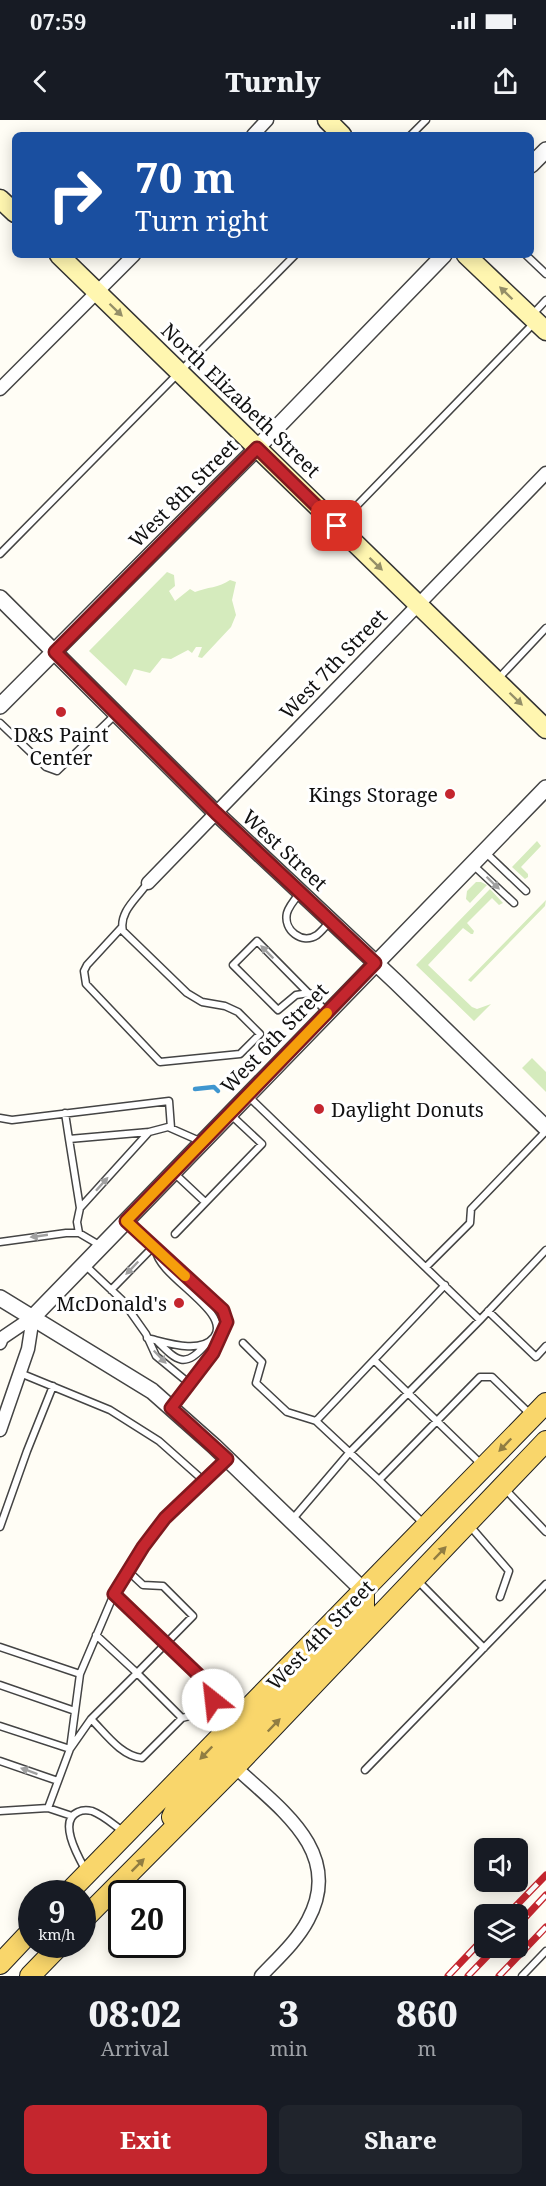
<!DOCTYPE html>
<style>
body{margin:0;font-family:"Noto Serif",serif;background:#20242c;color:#f1f3f6;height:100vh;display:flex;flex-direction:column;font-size:22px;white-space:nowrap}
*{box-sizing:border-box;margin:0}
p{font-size:20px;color:#9ea1a6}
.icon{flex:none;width:33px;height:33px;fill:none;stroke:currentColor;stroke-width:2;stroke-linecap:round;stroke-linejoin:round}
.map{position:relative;height:1856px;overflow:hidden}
.panel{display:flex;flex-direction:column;background:#171b24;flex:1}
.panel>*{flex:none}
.hud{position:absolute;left:12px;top:12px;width:522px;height:126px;border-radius:9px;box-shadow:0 3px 15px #0003;background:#1a4fa0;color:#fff;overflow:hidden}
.fabs{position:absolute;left:474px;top:1718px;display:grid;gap:12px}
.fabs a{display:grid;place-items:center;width:54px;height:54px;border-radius:9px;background:#171b24;box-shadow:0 3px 15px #0003;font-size:30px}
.speed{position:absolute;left:18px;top:1760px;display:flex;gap:12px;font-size:30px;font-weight:700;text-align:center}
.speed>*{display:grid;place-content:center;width:78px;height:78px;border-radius:50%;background:#171b24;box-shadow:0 3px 15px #0003;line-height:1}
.speed small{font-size:15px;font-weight:400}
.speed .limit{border:3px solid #111;border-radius:9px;background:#fff;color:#111}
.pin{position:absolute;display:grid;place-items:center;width:51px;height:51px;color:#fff;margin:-26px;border-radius:12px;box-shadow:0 3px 9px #0006}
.me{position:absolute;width:66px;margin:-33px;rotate:331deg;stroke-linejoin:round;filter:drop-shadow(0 0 4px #0008)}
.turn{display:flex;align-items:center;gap:21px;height:126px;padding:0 24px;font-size:27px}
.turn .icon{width:78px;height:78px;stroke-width:2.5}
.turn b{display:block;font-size:42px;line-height:51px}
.eta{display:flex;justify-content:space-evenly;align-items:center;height:102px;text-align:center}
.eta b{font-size:36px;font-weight:800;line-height:42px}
.cta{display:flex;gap:12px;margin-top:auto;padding:12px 24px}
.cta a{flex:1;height:69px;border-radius:9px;background:#c4262e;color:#fff;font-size:24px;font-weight:800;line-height:69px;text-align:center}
.cta a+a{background:#20242c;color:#f1f3f6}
.status{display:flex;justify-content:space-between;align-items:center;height:42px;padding:0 30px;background:#171b24;direction:ltr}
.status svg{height:16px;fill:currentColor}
header{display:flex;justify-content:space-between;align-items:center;height:78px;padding:0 24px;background:#171b24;font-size:27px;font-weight:800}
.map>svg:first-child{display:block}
</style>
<div class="status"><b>07:59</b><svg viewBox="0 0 49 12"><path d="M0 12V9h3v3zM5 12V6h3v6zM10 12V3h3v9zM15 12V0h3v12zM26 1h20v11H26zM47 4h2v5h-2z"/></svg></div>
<header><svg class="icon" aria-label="back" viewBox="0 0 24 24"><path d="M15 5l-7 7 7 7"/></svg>Turnly<svg class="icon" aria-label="share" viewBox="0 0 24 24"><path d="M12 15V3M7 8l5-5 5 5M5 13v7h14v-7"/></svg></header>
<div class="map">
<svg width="546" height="1856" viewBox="0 0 546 1856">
<rect width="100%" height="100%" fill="#fffdf5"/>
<path fill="#d5ebbd" d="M167,452l7,3 1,11 -6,5 6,10 15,-12 5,3c12,-5 24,-4 35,-12l6,2 -4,18 4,15 -5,12 -29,31 -4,-1 4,-10h-6l-4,6 -4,-3 -17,9 -9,-1 -12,15 -16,-4 -8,17 -37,-35z
M537,721l4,5 -20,21 7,7v3l-3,2 -13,-12z
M476,762h5l6,3 -17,18 -4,-4 1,-8z
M490,769l13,14 -4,2 -7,-7 -25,25 7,8 -1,3h-2l-8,-6 -35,37 44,42 5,2 14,-5 -17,17 -58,-56z
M546,780l-1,6 -74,76 -3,-2z
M532,938l14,14v20l-24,-24z"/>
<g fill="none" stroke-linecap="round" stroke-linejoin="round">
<path stroke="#3f96cf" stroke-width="4.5" d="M195,969l19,-2 4,4"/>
<defs>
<path id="service" d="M411,15l15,-15
M526,135l20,19
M533,194l13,-14
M340,403l195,-201
M0,434l295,-299
M497,560l49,-52
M0,603l46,44 11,4 59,-57
M485,732l41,39
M472,744l42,39
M300,773c-5,6 -11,13 -13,20 -4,17 15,32 30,22 5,-4 9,-9 13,-14
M122,807l-35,38 -3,6 2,13 74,78 80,-8 20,-20 -22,-22 -13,-6 -23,-4 -15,-9 -64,-62c-5,-20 17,-35 25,-49
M309,873l-13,2 -18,15 -45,-45 24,-24 70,71
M248,976l232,224
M65,993l4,26
M0,998l12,2 157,-19 2,27
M173,1052l32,30
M80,1088l-11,-69 80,-7
M127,1101l96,89 4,12 -14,31 -40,54
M79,1113l-2,-11 3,-14 69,-76 19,-5 34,15
M175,1114l87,-90 -31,-29
M0,1122l66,-9h13l22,13
M85,1145l37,35 24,34 10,22 34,28
M426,1147l44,-44 1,-14 75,-78
M111,1170l42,-43
M488,1191l48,46 10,-11
M147,1218c18,4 53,17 67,-1 19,-25 -55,-60 -58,-86
M157,1221c19,19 28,29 49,3
M243,1223l19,19 -6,21 31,29 29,9 63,59 101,-103h12l38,37
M374,1240l107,104
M20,1253l90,37 49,31 45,40
M316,1301l129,-136
M379,1360l45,44
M505,1369l41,43
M291,1401l58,-68 131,-133 66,-70
M470,1406l39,45 -9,26
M0,1407l27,-76 26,-65
M418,1461l66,67
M114,1474l93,89 6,8v9l-11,13
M96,1515l41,38 56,-57 -30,-30 -20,-1 -15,-14
M0,1527l80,27
M0,1565l75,26
M91,1599c15,15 30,37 51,39l40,-40
M0,1606l70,23 10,-75 34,-80 29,-47 22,-29 62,-59
M0,1641l58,20
M365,1650l181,-186
M48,1688l22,-59 21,-30 46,-46 45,45 20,-5 19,18
M0,1691l48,-3 24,8
M86,1751c-7,-13 -29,-50 -8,-59 4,-2 10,-2 14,-1 11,4 22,14 32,21
M522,1856l24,-25"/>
<path id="minor" d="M253,15l14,-15
M0,269l134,-134
M148,763l398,-410
M0,1223l2,-5 31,-21
M0,1310l28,-81 5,-32
M235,1647c44,41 110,85 73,153 -11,21 -31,39 -47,56"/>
<path id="tertiary" d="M531,45l15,-15
M0,478l216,215 180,169 150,146
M0,586l257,-258 187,-193
M0,1178l152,93 62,55 150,145
M33,1197l513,-529"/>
<path id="secondary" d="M327,0l15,15
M0,79l15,14
M59,135l487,474
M466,135l80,76"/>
<path id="primary" d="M172,1697l5,-10 21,-23 166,-173v-20
M68,1773l478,-490
M82,1801l153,-154 311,-326
M0,1844l32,-34
M30,1856l31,-32"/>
</defs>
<use href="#service" stroke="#444" stroke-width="9"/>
<use href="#minor" stroke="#444" stroke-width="15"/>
<use href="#tertiary" stroke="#444" stroke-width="18"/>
<use href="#secondary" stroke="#333" stroke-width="21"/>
<use href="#primary" stroke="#222" stroke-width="22"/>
<use href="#service" stroke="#fff" stroke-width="6"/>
<use href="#minor" stroke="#fff" stroke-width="12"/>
<use href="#tertiary" stroke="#fff" stroke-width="15"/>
<use href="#secondary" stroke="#fff6b0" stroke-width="18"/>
<use href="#primary" stroke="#f9d66b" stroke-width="20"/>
<defs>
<path id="rail" d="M508,1794l38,-39
M518,1805l28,-30
M448,1856l36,-38
M468,1856l28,-29
M499,1856l47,-49"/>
</defs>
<use href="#rail" stroke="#c4262e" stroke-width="7"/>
<use href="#rail" stroke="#fff" stroke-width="4.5" stroke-dasharray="14" stroke-linecap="butt"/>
</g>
<defs><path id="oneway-solid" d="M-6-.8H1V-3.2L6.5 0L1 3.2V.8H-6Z" transform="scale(1.5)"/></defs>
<g fill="#948f68">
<use href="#oneway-solid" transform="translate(506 173) rotate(-136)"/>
<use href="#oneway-solid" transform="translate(116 190) rotate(44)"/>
<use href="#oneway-solid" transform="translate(376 444) rotate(44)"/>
<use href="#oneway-solid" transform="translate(516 579) rotate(44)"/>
</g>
<g fill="#a0a0a0">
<use href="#oneway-solid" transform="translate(493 763) rotate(44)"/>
<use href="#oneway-solid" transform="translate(267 832) rotate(-135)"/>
<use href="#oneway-solid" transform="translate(102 1064) rotate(-48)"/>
<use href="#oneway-solid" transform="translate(39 1116) rotate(172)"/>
<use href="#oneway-solid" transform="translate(132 1148) rotate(134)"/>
<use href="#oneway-solid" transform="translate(160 1237) rotate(46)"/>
<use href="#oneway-solid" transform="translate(29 1651) rotate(-160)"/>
</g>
<g fill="#917d42">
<use href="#oneway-solid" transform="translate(505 1325) rotate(134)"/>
<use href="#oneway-solid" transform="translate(440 1433) rotate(-46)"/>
<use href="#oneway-solid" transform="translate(274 1605) rotate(-46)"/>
<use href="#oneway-solid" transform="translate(206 1633) rotate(134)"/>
<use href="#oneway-solid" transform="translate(138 1745) rotate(-45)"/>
</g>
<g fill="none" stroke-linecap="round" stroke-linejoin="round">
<defs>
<path id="route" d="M213,1580v-9l-6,-8 -93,-89 29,-47 22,-29 62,-59 -56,-51 42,-55 14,-31 -4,-12 -97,-89 249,-258 -159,-150 -161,-161 202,-204 80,78"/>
</defs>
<use href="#route" stroke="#7f191e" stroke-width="15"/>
<use href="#route" stroke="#c4262e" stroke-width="10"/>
<path stroke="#f59e0b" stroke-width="10" d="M185,1156l-59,-55 201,-208"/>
</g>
<g fill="#c4262e" stroke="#fff" stroke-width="2">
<circle cx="61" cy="592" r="6"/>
<circle cx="450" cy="674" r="6"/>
<circle cx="319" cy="989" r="6"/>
<circle cx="179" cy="1183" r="6"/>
</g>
<g text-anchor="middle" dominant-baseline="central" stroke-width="6" stroke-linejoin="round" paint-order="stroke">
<g font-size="20" fill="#111" stroke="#fff">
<text transform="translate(241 280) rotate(44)">North Elizabeth Street</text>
<text transform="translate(183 373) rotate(-45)">West 8th Street</text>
<text transform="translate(333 544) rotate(-46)">West 7th Street</text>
<text transform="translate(285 730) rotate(43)">West Street</text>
<text transform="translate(274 918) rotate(-46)">West 6th Street</text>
<text transform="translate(320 1515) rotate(-46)">West 4th Street</text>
</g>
<g font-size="20" fill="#111" stroke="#fff" text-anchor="end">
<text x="61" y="614" text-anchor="middle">D&amp;S Paint<tspan x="61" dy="23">Center</tspan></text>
<text x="438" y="674">Kings Storage</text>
<text x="331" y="989" text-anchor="start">Daylight Donuts</text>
<text x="167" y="1183">McDonald's</text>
</g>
</g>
</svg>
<div class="fabs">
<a><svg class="icon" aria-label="sound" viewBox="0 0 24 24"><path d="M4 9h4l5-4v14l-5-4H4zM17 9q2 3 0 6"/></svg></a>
<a><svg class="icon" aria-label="layers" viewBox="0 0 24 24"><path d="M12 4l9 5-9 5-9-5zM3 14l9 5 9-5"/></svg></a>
</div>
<div class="speed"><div>9<small>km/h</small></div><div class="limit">20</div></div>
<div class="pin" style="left:337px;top:406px;background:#d93025"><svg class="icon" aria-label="arrive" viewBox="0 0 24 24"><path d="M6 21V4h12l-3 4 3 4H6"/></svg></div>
<svg class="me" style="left:213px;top:1580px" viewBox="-20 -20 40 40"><circle r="19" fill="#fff"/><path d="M0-13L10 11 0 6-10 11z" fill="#c4262e"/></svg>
<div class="hud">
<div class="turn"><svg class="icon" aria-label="right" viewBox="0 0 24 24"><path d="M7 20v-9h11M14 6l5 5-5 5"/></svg><div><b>70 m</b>Turn right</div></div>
</div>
</div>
<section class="panel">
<div class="eta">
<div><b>08:02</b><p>Arrival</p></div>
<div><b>3</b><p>min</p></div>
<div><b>860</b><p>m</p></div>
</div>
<div class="cta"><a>Exit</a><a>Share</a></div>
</section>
